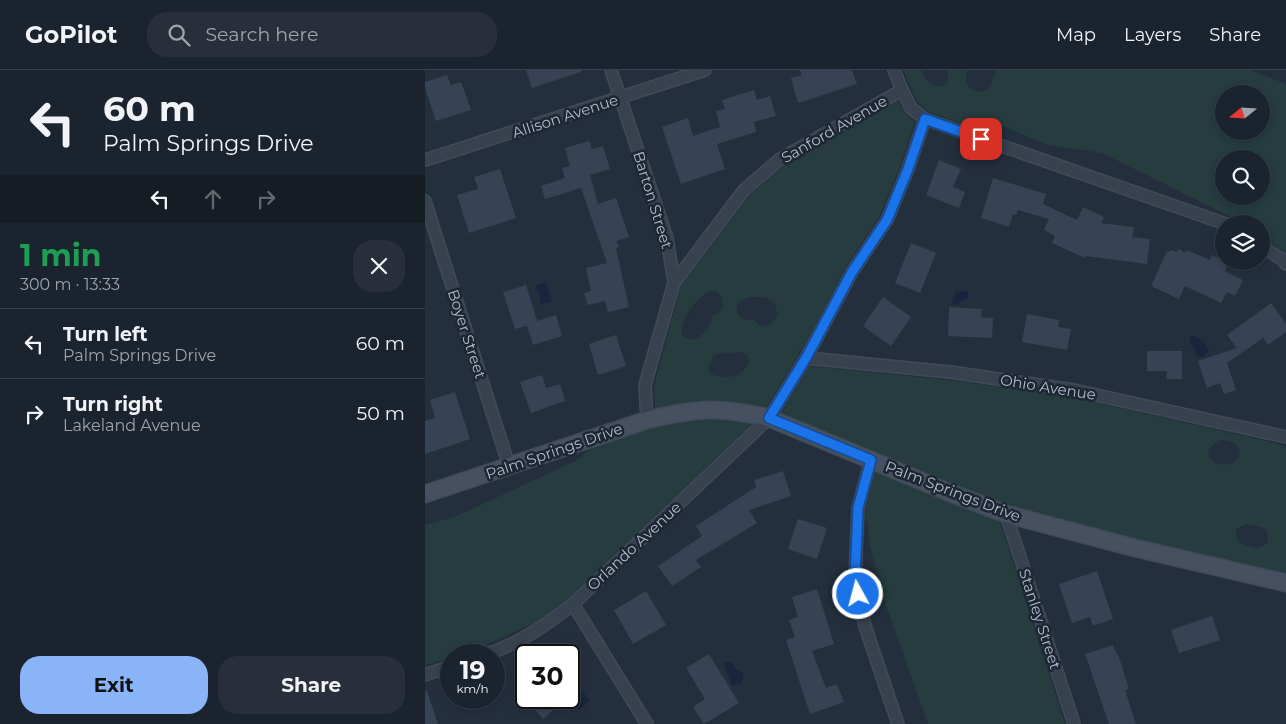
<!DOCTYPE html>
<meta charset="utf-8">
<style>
body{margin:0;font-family:Montserrat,sans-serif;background:#282f3a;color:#f1f3f6;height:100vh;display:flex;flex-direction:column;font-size:19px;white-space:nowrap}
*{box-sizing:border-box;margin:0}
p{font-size:16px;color:#a0a4aa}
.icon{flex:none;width:28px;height:28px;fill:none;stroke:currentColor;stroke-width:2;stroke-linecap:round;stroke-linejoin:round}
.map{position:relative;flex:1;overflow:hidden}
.details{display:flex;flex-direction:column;background:#1b232e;width:425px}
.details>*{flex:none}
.banner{background:#1b232e;color:#f1f3f6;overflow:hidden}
.needle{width:32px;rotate:252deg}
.buttons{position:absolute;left:790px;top:15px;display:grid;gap:10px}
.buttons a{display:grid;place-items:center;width:55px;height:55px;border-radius:50%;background:#1b232e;box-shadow:0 2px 8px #0003,0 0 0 1px #39404a;font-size:25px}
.speed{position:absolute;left:15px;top:574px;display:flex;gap:10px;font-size:25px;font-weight:700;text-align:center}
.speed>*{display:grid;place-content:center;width:65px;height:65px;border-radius:50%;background:#1b232e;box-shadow:0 2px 8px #0003,0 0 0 1px #39404a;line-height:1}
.speed small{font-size:12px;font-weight:400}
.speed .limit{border:2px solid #111;border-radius:8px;background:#fff;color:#111}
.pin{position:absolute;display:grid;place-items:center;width:42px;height:42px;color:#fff;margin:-21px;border-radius:10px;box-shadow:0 2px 8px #0006}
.me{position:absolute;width:55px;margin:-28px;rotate:353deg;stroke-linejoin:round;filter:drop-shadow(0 0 4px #0008)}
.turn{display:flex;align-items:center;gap:18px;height:105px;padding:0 20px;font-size:22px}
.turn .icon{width:65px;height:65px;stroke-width:2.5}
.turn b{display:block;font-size:35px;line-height:42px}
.lanes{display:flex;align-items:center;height:48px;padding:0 20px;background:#0003;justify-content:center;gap:25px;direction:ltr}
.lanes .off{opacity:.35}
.round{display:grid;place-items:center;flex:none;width:52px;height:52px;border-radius:20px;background:#282f3a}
.head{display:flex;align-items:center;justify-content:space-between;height:85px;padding:0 20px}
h1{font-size:30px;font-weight:700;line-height:38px;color:#1e9e55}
.action{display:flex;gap:10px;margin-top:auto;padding:10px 20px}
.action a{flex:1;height:58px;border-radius:20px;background:#8ab4f8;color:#111;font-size:20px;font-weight:700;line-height:58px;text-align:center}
.action a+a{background:#282f3a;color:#f1f3f6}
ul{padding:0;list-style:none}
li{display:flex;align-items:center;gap:15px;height:70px;padding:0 20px;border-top:1px solid #39404a}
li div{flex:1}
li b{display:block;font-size:19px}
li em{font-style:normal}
header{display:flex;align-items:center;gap:30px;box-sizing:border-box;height:70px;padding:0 25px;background:#1b232e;border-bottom:1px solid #39404a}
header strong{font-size:24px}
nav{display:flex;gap:28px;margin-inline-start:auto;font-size:18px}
.search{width:350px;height:45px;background:#282f3a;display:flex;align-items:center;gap:12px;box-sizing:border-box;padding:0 18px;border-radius:20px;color:#a0a4aa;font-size:19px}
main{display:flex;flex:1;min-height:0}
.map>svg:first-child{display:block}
</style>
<header>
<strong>GoPilot</strong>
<div class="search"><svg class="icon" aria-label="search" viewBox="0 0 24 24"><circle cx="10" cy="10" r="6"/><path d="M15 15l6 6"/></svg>Search here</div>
<nav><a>Map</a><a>Layers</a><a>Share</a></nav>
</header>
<main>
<section class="details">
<div class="banner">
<div class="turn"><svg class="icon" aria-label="left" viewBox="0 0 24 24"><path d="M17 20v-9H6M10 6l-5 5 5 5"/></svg><div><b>60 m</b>Palm Springs Drive</div></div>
<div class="lanes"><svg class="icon" aria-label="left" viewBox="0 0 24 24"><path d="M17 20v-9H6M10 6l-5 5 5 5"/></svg><svg class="icon off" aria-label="ahead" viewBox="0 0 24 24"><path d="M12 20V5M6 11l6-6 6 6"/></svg><svg class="icon off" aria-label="right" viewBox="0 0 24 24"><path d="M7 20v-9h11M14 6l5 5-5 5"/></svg></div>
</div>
<div class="head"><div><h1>1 min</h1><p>300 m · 13:33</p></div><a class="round"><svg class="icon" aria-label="close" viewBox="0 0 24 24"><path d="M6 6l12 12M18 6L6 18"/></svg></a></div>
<ul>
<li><svg class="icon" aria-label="left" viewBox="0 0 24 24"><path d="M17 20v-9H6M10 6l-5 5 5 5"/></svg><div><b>Turn left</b><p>Palm Springs Drive</p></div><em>60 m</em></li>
<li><svg class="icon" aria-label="right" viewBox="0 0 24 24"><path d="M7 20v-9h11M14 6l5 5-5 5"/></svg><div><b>Turn right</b><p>Lakeland Avenue</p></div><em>50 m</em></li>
</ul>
<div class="action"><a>Exit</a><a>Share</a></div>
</section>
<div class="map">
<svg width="861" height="654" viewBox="0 0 861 654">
<rect width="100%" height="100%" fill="#242f3e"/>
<path fill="#263c3f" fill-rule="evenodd" d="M478,0h18c5,12 18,24 28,10l-2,-10h20c-6,20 14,28 23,16 3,-5 4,-11 6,-16h254l36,14v169l-25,-17v-12h-16l-143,-71 -54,-8 -55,-23 -21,5 -43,-15 -11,-9zM799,24h37v37h-37zM799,89h37v37h-37z
M473,31l7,12 10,9 -15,45 -21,50 -34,51 -43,82h-3l-1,6 -33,53c-41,-10 -69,-8 -110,1l-1,-24 27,-100 69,-91 35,-31zM286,221h5l6,7 1,8 -4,7 -6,3 -4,12 -12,11c-35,4 -2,-44 14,-48zM324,227h15l10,5 4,13c-5,8 -8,11 -18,11l-6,-6c-12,1 -21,-3 -16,-18zM316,282l6,3 2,6c-5,17 -24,19 -38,13l-3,-5 4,-11 5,-4z
M385,296l138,14 124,17 199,45 15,5v128l-149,-35 -124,-33 -2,-3 -4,2 -226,-92zM794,370c10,0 20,2 21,14 -5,14 -24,14 -32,2l1,-7zM821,454c8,1 14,2 21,6 3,11 0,17 -11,18 -11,-3 -22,-5 -20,-19z
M289,346l40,6 -186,177 -29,22 -67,30 -12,4h-9v3l-26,7v-140l32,-9 122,-57 14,-13 56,-19 35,-8z
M451,401l123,48 66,205h-137l-43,-122 -16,-59 -1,-22 -3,-1 1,-12z"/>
<path fill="#17263c" d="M121,212l6,19 -12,4 -1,-4 2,-2 -5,-14z
M540,221l3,1v7l-6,2 -5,4 -4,-1 -1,-4 4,-8z
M766,266c9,0 15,8 18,16l-6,5 -7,-1 -1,-7 -6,-7z
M300,592h7l3,6 8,5v7l-3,4 -8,1 -8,-20z
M148,612l17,18 -11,10 -4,-4 1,-6 -7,-8v-6z"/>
<path fill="#364354" d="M101,0h55v2l-49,16z
M375,0h52l5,14 -59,19 -7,-25 11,-3z
M22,5l4,10 10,-3 10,28 -35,11 -11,-33v-6z
M329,20l3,10 13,-4 6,20 -22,6 2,10 -39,12 8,25 -44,15 -19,-57 26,-9 5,18 27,-9 -4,-16 9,-2 -3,-9z
M164,71l3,8 11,-3 7,23 -20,6 8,29 18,-6 13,39 -13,4 3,6 -3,1 13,59 -21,5 -3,-11 -17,4 -4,-12 7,-2 -5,-23 21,-5 -26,-75 -36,11 -4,-13 24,-8 -3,-10 8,-2 -5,-18z
M514,90l22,9 -8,18 12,5 -6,16 -33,-13z
M75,99l16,49 -47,15 -12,-38 21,-6 -4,-12z
M568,108l53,16 -3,10 34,16 6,-13 21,10 -3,6 33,4 -2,10 18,2 -3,25 -61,-8 -1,2 -33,-15 3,-7 -11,-6 5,-11 -31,-9 -2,5 -3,-1 -4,13 -28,-9z
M486,173l25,10 -16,40 -25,-10z
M753,179l7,4 1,-3 24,10 2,-5 17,8 -4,8 18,9 -8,16 -8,-4 -6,11 -36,-17 -6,13 -28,-13 16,-35 3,1 1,-2 6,2z
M101,215l11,36 19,-6 6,21 -29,9 -6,-19 -12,3 -12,-37z
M458,227l28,20 -20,29 -28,-20z
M846,233l15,21v8l-18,13 -5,-7 -36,25 9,27 -12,4 -4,-11 -13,5 -9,-27 39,-13 -10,-13z
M524,237l33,2 -1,8 12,1 -1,20 -44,-2z
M602,244l32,6 -1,7 13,2 -4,21 -45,-8z
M191,265l10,31 -28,9 -9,-31z
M722,281h35v28h-16l1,-8h-20z
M117,305l4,13 14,-4 5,17 -34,12 -11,-31z
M30,322l15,47 -45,15v-33l10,-3 -5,-18z
M358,401l8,25 -42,14 8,13 -61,37 5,7 -29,19 -14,-20 44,-30 -6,-10 60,-39 -2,-7z
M373,449l29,9 -10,31 -29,-10z
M672,501l16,48 -20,7 -3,-9 -18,6 -13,-39z
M392,519l17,55 -22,7 14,37 11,-4 7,18 -34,12 -24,-74 9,-3 -6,-17 9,-3 -6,-20z
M221,521l20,34 -33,19 -19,-34z
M787,546l8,24 -41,13 -8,-23z
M688,575l4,10 1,-1 11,35 -4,1 11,34h-27l-24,-70z
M284,584l30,49 -35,21 -11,-17 12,-8 -19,-31z
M0,621h2l11,33h-13z
M144,627l-26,22 -18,-21h44z"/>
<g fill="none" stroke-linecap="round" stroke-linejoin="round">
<defs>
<path id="street" d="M186,0l56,168 7,45 -29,102 2,35
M469,0l8,20 9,18 14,11 301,105
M0,90l280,-90
M0,131l84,265
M836,176l22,14 3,4
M249,213l70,-93 36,-31 122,-69
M381,288l144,14 124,18 212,47
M446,390l-13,48 -3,69 10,49 33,98
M581,444l68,210
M148,534l74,120
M60,585c33,-11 60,-29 88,-51l196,-186 37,-60 46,-86 35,-52 21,-51 17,-50
M0,605l26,-9"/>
<path id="secondary" d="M0,424l222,-74c49,-12 73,-14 122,-2l179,74 58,22 129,34 151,35"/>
</defs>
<use href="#street" stroke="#414a57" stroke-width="14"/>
<use href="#secondary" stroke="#414a57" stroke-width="19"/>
<use href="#street" stroke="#38414e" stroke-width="11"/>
<use href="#secondary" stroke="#465061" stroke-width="16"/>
</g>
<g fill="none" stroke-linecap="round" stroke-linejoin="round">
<defs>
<path id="route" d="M433,524l-3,-17 3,-69 13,-48 -102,-42 37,-60 46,-86 35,-52 21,-51 17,-50 56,20"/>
</defs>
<use href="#route" stroke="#114b97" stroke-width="12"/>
<use href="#route" stroke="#1a73e8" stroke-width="9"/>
</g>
<g text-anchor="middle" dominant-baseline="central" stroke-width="5" stroke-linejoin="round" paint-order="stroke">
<g font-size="15" fill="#b4bcc9" stroke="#1d2633">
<text transform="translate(140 46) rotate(-18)">Allison Avenue</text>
<text transform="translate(409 59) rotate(-30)">Sanford Avenue</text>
<text transform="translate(228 130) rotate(73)">Barton Street</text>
<text transform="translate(42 264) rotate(72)">Boyer Street</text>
<text transform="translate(623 317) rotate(9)">Ohio Avenue</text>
<text transform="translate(129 381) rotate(-19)">Palm Springs Drive</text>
<text transform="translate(528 421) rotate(21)">Palm Springs Drive</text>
<text transform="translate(209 476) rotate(-43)">Orlando Avenue</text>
<text transform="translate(615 549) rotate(72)">Stanley Street</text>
</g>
</g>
</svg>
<div class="buttons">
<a><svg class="needle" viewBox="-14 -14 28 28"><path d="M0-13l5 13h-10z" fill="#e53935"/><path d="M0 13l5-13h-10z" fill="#a0a4aa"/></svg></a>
<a><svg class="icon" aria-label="search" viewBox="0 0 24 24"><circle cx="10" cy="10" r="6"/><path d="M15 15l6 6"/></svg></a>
<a><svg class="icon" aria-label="layers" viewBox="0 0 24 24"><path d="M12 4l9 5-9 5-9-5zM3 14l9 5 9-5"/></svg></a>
</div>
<div class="speed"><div>19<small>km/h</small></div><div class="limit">30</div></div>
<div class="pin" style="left:556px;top:69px;background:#d93025"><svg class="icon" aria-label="arrive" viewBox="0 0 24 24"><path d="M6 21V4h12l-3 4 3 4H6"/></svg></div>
<svg class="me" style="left:433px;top:524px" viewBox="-20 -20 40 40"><circle r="17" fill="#1a73e8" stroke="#fff" stroke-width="3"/><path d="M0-11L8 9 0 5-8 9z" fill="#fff"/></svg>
</div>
</main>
